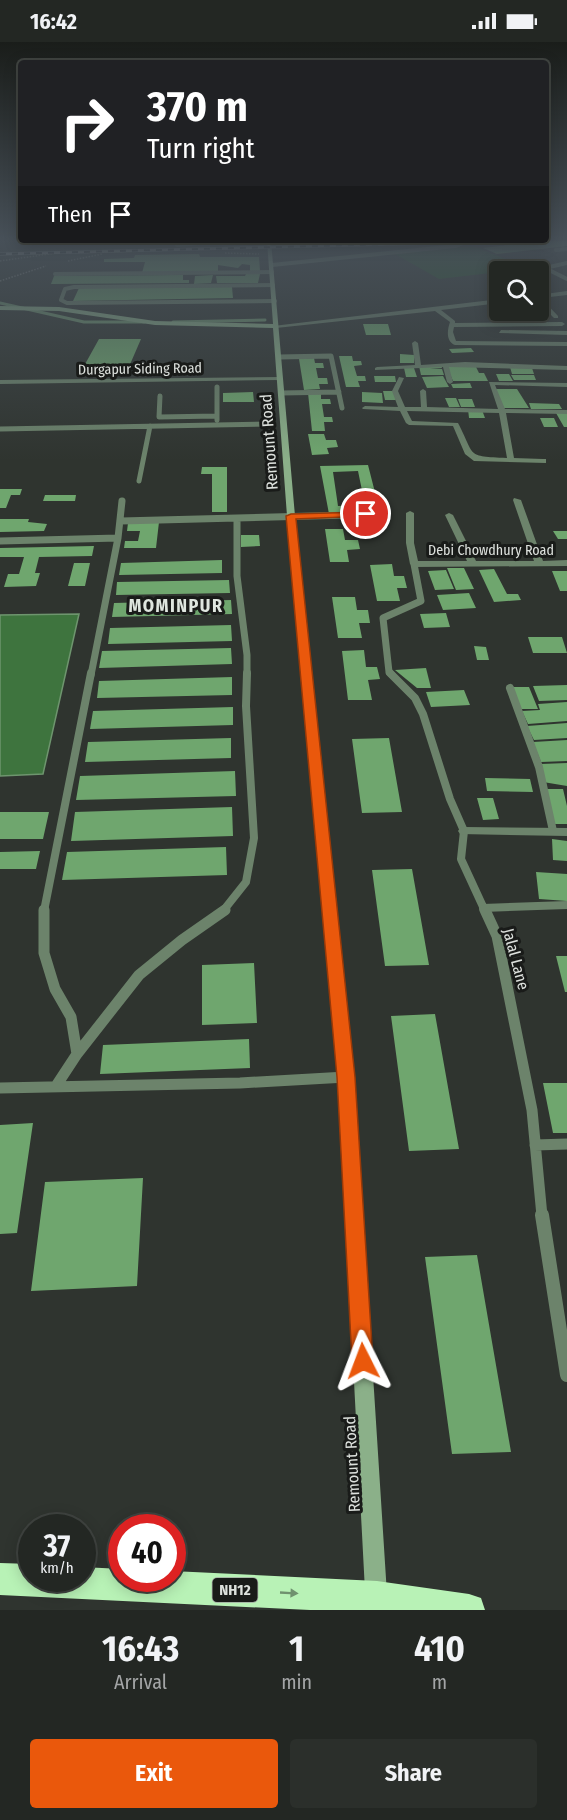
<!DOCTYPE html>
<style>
body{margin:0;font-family:"Fira Sans Condensed",sans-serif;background:#2b2f2b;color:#f1f3f6;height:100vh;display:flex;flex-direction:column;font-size:22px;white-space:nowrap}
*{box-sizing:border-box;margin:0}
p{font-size:20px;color:#a3a5a6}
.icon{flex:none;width:33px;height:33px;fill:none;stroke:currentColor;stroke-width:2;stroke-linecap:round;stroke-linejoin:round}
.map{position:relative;height:1568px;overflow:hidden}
.panel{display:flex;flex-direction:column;background:#232723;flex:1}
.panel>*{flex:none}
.hud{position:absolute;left:18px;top:18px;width:531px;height:183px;border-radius:6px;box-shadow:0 3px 15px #0003,0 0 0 2px #404441;background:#202124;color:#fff;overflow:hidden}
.controls{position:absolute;left:489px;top:219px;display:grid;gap:12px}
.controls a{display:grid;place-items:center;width:60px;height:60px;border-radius:6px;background:#232723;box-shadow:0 3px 15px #0003,0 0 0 2px #404441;font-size:30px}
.speed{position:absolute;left:18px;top:1472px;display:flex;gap:12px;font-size:30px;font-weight:700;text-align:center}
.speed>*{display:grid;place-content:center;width:78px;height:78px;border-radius:50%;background:#232723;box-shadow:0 3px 15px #0003,0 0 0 2px #404441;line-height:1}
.speed small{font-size:15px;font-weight:400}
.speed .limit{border:9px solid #d22;background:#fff;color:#111}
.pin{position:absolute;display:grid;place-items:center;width:51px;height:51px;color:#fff;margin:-26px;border:3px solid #fff;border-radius:50%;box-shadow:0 2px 6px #0007}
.me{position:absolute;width:66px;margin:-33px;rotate:357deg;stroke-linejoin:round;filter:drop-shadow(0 0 4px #0008)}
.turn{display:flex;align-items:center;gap:21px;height:126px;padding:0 30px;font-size:27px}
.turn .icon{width:78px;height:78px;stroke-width:2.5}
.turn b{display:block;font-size:42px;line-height:51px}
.then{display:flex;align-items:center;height:57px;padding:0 30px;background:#0003;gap:12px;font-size:22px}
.eta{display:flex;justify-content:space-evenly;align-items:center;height:102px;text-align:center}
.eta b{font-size:36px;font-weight:700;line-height:42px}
.primary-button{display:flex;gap:12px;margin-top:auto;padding:12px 30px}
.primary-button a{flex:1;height:69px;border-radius:6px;background:#ea580c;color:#fff;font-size:24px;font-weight:700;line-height:69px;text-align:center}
.primary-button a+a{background:#2b2f2b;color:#f1f3f6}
.status{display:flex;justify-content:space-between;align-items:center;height:42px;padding:0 30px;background:#232723;direction:ltr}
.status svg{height:16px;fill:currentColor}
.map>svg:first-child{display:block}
</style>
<div class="status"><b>16:42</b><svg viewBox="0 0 49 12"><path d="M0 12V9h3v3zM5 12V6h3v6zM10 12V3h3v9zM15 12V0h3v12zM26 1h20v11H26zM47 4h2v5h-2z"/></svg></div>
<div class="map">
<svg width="567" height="1568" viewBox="0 0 567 1568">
<rect width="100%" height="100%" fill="#2f342f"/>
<path fill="#245725" d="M473,204l43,17 -24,3 7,6 -60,7 -44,-25z"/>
<path fill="#3e743e" stroke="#6e956e" stroke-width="1.5" d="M79,572l-36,160 -43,2v-161z"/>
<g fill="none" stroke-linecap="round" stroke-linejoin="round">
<path stroke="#6e956e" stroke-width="3" d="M0,261l84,19h60
M173,280l92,-2"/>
</g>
<path fill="#6fa66e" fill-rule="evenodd" d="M541,199h26v5l-70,8 -14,-6z
M199,212l1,3h59l1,14h-10v-6l-8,-1 -4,4 -20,-3v7l-76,1 3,-11h-41v-3l30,-1 1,-3z
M246,232h14l-2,9h-41l-1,-7h29z
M183,233v5h6v3l-138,1 3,-8z
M213,233l-2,8 -17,1 1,-8z
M232,245l1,11 -160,3 6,-13z
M363,282h25l3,11h-25z
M99,297h42l-16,37 -46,-1z
M471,306l3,4 -22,1 -3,-4z
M400,312l14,1v8h-14z
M339,314h13l1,5h8l1,4 -8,1 3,10h8l1,5h-8l2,6h-14z
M314,316l1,5h8l1,5h-8l2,10h9l1,6h-9l1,5 -16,1 -5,-31z
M441,323l1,3 -12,1h12l2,6h-23l-2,-9z
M446,323h29l4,8h5l4,8h-35z
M510,325l22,1 2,6h-22z
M404,326h10l3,9h-11z
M496,332h13l4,7h-14z
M511,333h23l2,5h-22z
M374,334h21l1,6h-21z
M443,334l6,11 -22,1 -5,-11z
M470,341l2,5h-19l-2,-4z
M493,347h24l12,19h-25z
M383,349h10l3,9h-11z
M253,350l1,10h-31v-9z
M362,350l20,1 1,10 -21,-1z
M308,351h13v6h9l1,5h-9l2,13h8l1,5h-9l1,9h-13z
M445,356h11l4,9h-11z
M458,357h14l3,8h-14z
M529,361l30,1 3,5h-31z
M468,367l14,1 3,8h-16z
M556,371h11v14h-3z
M540,376h14l4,9h-14z
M308,392h16l2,6h10l2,7 -11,1 2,6 -17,1z
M368,423l12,47 -51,2 -9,-48zM358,429l7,34 -27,1 -5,-34z
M202,425h25v45h-15v-38h-11z
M0,447h22l-2,6h-9l-5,13h-6z
M45,453h31l-1,6h-32z
M0,477h29l-1,3 19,2 -3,7 -44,1z
M159,480l-3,26h-32l1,-7h13l2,-10h-13l1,-8z
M325,487h18l2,11h13l2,9 -13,1 2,12h-19z
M553,489h14v8h-9z
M241,493h18l1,11 -19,1z
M94,504l-2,10 -53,1 -4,16h5l-4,13 -32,1 4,-13h11l5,-17h-24v-9z
M222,518v13l-103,2 2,-12z
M74,521h16l-5,23h-17z
M392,522l2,12h10l3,12h-10l3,13h-23l-7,-36z
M447,526h17l10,21 -18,1z
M494,527l13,25h11l3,6 -27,2 -15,-32z
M446,528l8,19 -19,1 -7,-19z
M552,529h15v20h-7z
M229,538l1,13 -114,2 1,-13z
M469,551l7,15 -33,2 -6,-15z
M332,555h23l2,13h11l2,13h-11l3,15h-24z
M231,558l1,14 -120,3 2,-14z
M446,571l4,14 -26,1 -4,-14z
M231,583l1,16 -124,3 2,-16z
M528,595h34l5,16h-34z
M474,604l12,1 3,13h-12z
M231,606l1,16 -133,4 3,-17z
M364,608l2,17h11l3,12 -12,1 4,20h-24l-6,-49z
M426,626l5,20h-14l-22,-18z
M232,635v18l-135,3 2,-17z
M567,643v15l-28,1 -6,-15z
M512,645h17l9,22h-17z
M464,648l6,15 -39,2 -5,-15z
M567,660v19l-39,3 -6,-13 18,-1 -2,-6z
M233,665v18l-143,4 3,-18z
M567,681v15l-33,2 -7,-14z
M231,696v20l-146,4 3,-20z
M389,696l13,74 -40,1 -10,-74z
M567,698v21l-26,1 -8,-20z
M567,721v23l-24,-4 -2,-18z
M235,729l1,25 -160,4 4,-24z
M485,736l45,1 3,13 -46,-1z
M547,747h16l4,17v18h-13z
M477,756h16l6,21 -16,1z
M232,765l1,29 -162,5 4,-29z
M0,770h49l-6,27h-43z
M552,797l15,2v20l-14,-1z
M226,805l1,28 -165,5 5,-28z
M40,809l-4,18h-36v-17z
M412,827l17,96 -44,1 -13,-96z
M536,830l31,2v27l-28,-2z
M556,914h11v36h-2z
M254,921l3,60 -55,2v-60z
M435,972l24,135 -50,2 -18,-135z
M249,997l1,29 -150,6 3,-29z
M543,1041h24v50h-14z
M33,1081l-16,110 -17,1v-109z
M143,1136l-6,108 -106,5 14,-109z
M477,1213l34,197 -59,2 -27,-197z"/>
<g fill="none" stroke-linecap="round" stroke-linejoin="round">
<path stroke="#868a86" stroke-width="1.5" stroke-dasharray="1.5 1.5" stroke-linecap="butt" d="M69,211l98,-3
M225,211l34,1
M0,219l56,-8
M68,219l34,-7
M0,239l46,-15"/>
<path stroke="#6c836b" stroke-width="4" d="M60,200l4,-1
M177,203l45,-4
M556,208l11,-1
M567,221l-22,5 22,11
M272,223l184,-19 11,-5
M55,232l217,-2
M273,243l-199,2 -9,2 -4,11 6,3 208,-2"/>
<path stroke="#6c836b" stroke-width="5" d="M279,315l52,-1 11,52
M217,345v33
M281,351l58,-1
M160,354l-1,21 58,-1
M0,387l272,-5
M139,439l11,-55"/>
<path stroke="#6c836b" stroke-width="7" d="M237,476v58l10,79v20
M121,479l266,-7
M0,499l118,-3
M91,633l27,-137 4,-37
M392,633l-3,-3 -6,-54 38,-17 -7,-37"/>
<path stroke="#6c836b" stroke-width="8" d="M390,631l25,25 8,16 27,85 14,32 -3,28 24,52
M510,646l29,79 14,64
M483,866l84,-3
M44,869l47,-238
M223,869l23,-29 8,-44 -8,-132 1,-33"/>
<path stroke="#6c836b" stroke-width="11" d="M44,868v43l11,36 16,28 6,37 -21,32
M485,868l12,26 35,174 10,106
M77,1012l62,-79 43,-35 43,-30
M0,1046l240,-5 106,-6
M535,1103l32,-1"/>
<path stroke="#6c836b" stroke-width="14" d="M542,1173l25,160"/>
<path fill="#6c836b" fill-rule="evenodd" d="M567,249v4l-26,3 17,18v2h-4l-3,-3 -58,3 -3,-2 58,-4 -10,-10v-7z
M500,257v4l-59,7 14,11v2l107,-1 3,2 -3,2 -108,1 -1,5 3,9 111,1v4l-112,-1c-9,-4 -8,-14 -5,-23l-15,-11 -159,17 -3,-2z
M501,288l66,1v4l-68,-2z
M415,299l3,2 3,22 44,-3 102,4v4l-118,-3 4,15 -3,2 -3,-2 -4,-15 -68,3v-2l2,-1 38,-2 -3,-22z
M282,335v2l-2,1 -280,4v-4z
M399,335l5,1 -6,13 7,16h16l-1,-16 3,-2 3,2 1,16 71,2 -9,-27 78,1v4l-72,-2 10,24 62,1v4l-61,-1 8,45 29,1h3v4l-72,-2 -9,-7 -12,-28 -44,-1 -3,-2 -6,-12 -37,-2 -1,-1 3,-2 33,1 -6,-16zM407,369l92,2 8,45c-42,-2 -31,-1 -49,-35l-46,-2z
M514,456l7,2 22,61 24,-1v6l-153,1 -4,-3 -4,-21v-30l4,-2 4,2v30l4,18h49l-22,-46 4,-2 4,2 23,46h58l-21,-61z
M464,785l103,1v8l-107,-2 -2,-3 2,-3z"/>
<path fill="#8bb089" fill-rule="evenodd" d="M267,199h4l24,275 59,561 34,533h-22l-28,-533 -51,-561 -14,-188 -118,-3 -96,-14 -59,-1v-4l59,1 96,14 118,3z"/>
<path fill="#b8f2b6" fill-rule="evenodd" d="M0,1521l32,1v14h50v-11l40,2v9h50v-7l205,10 92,13 12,4 4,12h-175l-310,-15z"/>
<defs>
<path id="rail" d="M0,212l515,-13"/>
</defs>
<use href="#rail" stroke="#bec2be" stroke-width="3"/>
<use href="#rail" stroke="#191b19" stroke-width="2" stroke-dasharray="6" stroke-linecap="butt"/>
</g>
<defs><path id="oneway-solid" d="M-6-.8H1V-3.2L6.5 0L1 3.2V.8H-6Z" transform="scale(1.5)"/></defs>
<use fill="#70916f" href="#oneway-solid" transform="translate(289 1551) rotate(3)"/>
<linearGradient id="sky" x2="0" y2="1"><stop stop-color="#1a1d1a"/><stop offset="0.47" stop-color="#475058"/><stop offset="1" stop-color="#475058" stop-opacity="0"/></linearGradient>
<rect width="567" height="419" fill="url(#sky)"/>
<path fill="#ea580c" stroke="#983908" stroke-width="1.5" d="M366,470l3,1v3l-73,3 59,558 18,284 -3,7 -7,3 -8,-3 -3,-7 -15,-284 -51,-561 5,-2z"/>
<g text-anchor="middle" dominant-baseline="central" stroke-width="6" stroke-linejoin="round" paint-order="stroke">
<g font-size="14" fill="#dde1dd" stroke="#191b19">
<text transform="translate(140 327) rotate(-1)">Durgapur Siding Road</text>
<text x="491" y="508">Debi Chowdhury Road</text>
</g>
<rect fill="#191b19" stroke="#a2a6a2" stroke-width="1.5" x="212.5" y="1536" width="45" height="24" rx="4.5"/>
<g font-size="15" font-weight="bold" fill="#dde1dd">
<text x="235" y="1548">NH12</text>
</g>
<g font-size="16" fill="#dde1dd" stroke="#191b19">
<text transform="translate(269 400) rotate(-94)">Remount Road</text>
<text transform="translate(516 917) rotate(75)">Jalal Lane</text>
<text transform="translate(352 1422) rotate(-93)">Remount Road</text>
</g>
<g font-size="18" font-weight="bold" letter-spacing="1.5" fill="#dfe6df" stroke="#191b19">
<text x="176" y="564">MOMINPUR</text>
</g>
</g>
</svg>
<div class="controls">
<a><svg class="icon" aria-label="search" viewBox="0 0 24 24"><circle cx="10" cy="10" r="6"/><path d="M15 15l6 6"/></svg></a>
</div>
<div class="speed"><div>37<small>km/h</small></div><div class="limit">40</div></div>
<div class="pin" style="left:366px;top:472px;background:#d93025"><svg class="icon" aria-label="arrive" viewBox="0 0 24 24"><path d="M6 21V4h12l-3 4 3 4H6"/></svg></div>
<svg class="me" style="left:363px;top:1319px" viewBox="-20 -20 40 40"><path d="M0-17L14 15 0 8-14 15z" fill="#ea580c" stroke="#fff" stroke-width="4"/></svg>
<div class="hud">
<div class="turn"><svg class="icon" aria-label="right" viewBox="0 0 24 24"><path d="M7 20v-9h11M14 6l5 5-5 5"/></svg><div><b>370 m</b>Turn right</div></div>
<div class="then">Then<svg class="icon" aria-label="arrive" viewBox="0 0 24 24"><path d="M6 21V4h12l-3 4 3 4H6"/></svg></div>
</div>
</div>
<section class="panel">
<div class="eta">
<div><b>16:43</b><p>Arrival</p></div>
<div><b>1</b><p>min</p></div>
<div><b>410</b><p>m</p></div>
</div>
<div class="primary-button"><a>Exit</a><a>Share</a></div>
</section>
